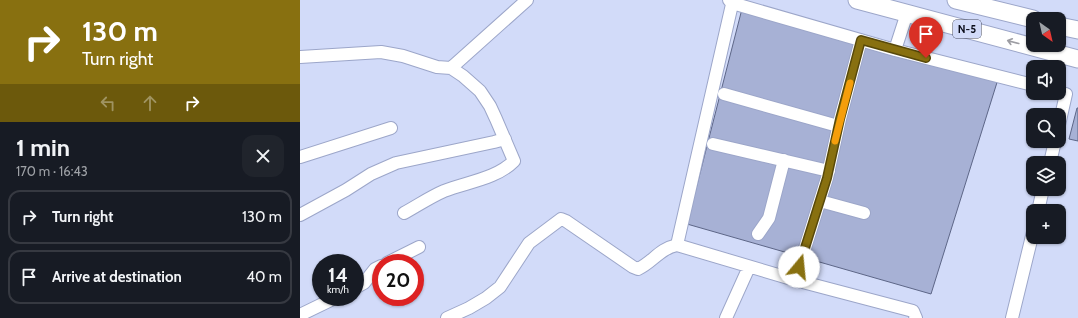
<!DOCTYPE html>
<meta charset="utf-8">
<style>
body{margin:0;font-family:Cabin,sans-serif;background:#20242c;color:#f1f3f6;height:100vh;display:flex;flex-direction:column;font-size:15px;white-space:nowrap}
*{box-sizing:border-box;margin:0}
p{font-size:13px;color:#9ea1a6}
.icon{flex:none;width:22px;height:22px;fill:none;stroke:currentColor;stroke-width:2;stroke-linecap:round;stroke-linejoin:round}
.map{position:relative;flex:1;overflow:hidden}
.drawer{display:flex;flex-direction:column;background:#171b24;width:300px}
.drawer>*{flex:none}
.top-card{background:#887010;color:#fff;overflow:hidden}
.needle{width:26px;rotate:146deg}
.tools{position:absolute;left:726px;top:12px;display:grid;gap:8px}
.tools a{display:grid;place-items:center;width:40px;height:40px;border-radius:8px;background:#171b24;box-shadow:0 1px 3px #0004;font-size:20px}
.speed{position:absolute;left:12px;top:254px;display:flex;gap:8px;font-size:20px;font-weight:700;text-align:center}
.speed>*{display:grid;place-content:center;width:52px;height:52px;border-radius:50%;background:#171b24;box-shadow:0 1px 3px #0004;line-height:1}
.speed small{font-size:10px;font-weight:400}
.speed .limit{border:6px solid #d22;background:#fff;color:#111}
.pin{position:absolute;display:grid;place-items:center;width:34px;height:34px;color:#fff;margin:-41px -17px;border-radius:50% 50% 50% 0;rotate:-45deg;box-shadow:0 0 4px #0007}
.pin .icon{rotate:45deg}
.me{position:absolute;width:44px;margin:-22px;rotate:17deg;stroke-linejoin:round;filter:drop-shadow(0 0 3px #0008)}
.turn{display:flex;align-items:center;gap:14px;height:84px;padding:0 16px;font-size:18px}
.turn .icon{width:52px;height:52px;stroke-width:2.5}
.turn b{display:block;font-size:28px;line-height:34px}
.lanes{display:flex;align-items:center;height:38px;padding:0 16px;background:#0003;justify-content:center;gap:20px;direction:ltr}
.lanes .off{opacity:.35}
.round{display:grid;place-items:center;flex:none;width:42px;height:42px;border-radius:12px;background:#20242c}
.head{display:flex;align-items:center;justify-content:space-between;height:68px;padding:0 16px}
h1{font-size:24px;font-weight:700;line-height:30px}
ul{padding:0;list-style:none}
li{display:flex;align-items:center;gap:12px;height:54px;margin:0 8px 6px;padding:0 8px;border:2px solid #363941;border-radius:12px}
li div{flex:1}
li b{display:block;font-size:15px}
li em{font-style:normal}
main{display:flex;flex:1;min-height:0}
.map>svg:first-child{display:block}
</style>
<main>
<section class="drawer">
<div class="top-card">
<div class="turn"><svg class="icon" aria-label="right" viewBox="0 0 24 24"><path d="M7 20v-9h11M14 6l5 5-5 5"/></svg><div><b>130 m</b>Turn right</div></div>
<div class="lanes"><svg class="icon off" aria-label="left" viewBox="0 0 24 24"><path d="M17 20v-9H6M10 6l-5 5 5 5"/></svg><svg class="icon off" aria-label="ahead" viewBox="0 0 24 24"><path d="M12 20V5M6 11l6-6 6 6"/></svg><svg class="icon" aria-label="right" viewBox="0 0 24 24"><path d="M7 20v-9h11M14 6l5 5-5 5"/></svg></div>
</div>
<div class="head"><div><h1>1 min</h1><p>170 m · 16:43</p></div><a class="round"><svg class="icon" aria-label="close" viewBox="0 0 24 24"><path d="M6 6l12 12M18 6L6 18"/></svg></a></div>
<ul>
<li><svg class="icon" aria-label="right" viewBox="0 0 24 24"><path d="M7 20v-9h11M14 6l5 5-5 5"/></svg><div><b>Turn right</b></div><em>130 m</em></li>
<li><svg class="icon" aria-label="arrive" viewBox="0 0 24 24"><path d="M6 21V4h12l-3 4 3 4H6"/></svg><div><b>Arrive at destination</b></div><em>40 m</em></li>
</ul>
</section>
<div class="map">
<svg width="778" height="318" viewBox="0 0 778 318">
<rect width="100%" height="100%" fill="#d2dbf9"/>
<path fill="#a7b1d5" stroke="#5d6687" d="M444,1l255,75 -68,218 -244,-70z
M777,108h1v33l-9,-2z"/>
<g fill="none" stroke-linecap="round" stroke-linejoin="round">
<defs>
<path id="minor" d="M429,0l3,3 163,47 138,35
M433,0l-56,245 118,35 118,31 3,7
M595,50l12,-37
M0,57l81,-5 22,4 34,11 14,1 12,8 17,15 10,15 6,13 18,42c-18,18 -47,21 -70,30 -14,6 -27,15 -40,22
M151,68l76,-68
M424,94l114,32
M759,125l7,-31
M413,144l116,27
M0,157l91,-29
M750,163l5,-22
M520,201l44,12
M738,211l5,-22
M0,215l46,-25 25,-16 25,-11 98,-21 11,-3
M458,234l11,-16 15,-58
M87,263l32,-16
M495,280l32,-102 13,-59 21,-79
M55,288l9,-5 11,-14 6,-3
M0,315l37,-18
M147,318l22,-10 17,-10 14,-11 29,-44 32,-24 5,2 67,46 5,2c15,-7 21,-20 39,-24
M426,318l23,-51
M712,318l21,-86"/>
<path id="highway" d="M557,0l221,59
M656,0l77,19
M759,26l19,4"/>
</defs>
<use href="#minor" stroke="#9ca6c9" stroke-width="14"/>
<use href="#highway" stroke="#9ca6c9" stroke-width="19"/>
<use href="#minor" stroke="#fff" stroke-width="12"/>
<use href="#highway" stroke="#fff" stroke-width="17"/>
</g>
<defs><path id="oneway-shaft" d="M-6 0H5M1.5-3L5.5 0L1.5 3" fill="none" stroke-width="1.6" stroke-linecap="round" stroke-linejoin="round"/></defs>
<use stroke="#9d9da3" href="#oneway-shaft" transform="translate(713 42) rotate(-165)"/>
<g fill="none" stroke-linecap="round" stroke-linejoin="round">
<defs>
<path id="route" d="M499,267l28,-89 13,-59 21,-79 65,18"/>
</defs>
<use href="#route" stroke="#58490a" stroke-width="10"/>
<use href="#route" stroke="#887010" stroke-width="7"/>
<path stroke="#f59e0b" stroke-width="7" d="M535,141l15,-58"/>
</g>
<g text-anchor="middle" dominant-baseline="central" stroke-width="3.5" stroke-linejoin="round" paint-order="stroke">
<rect fill="#d2dbf9" stroke="#45495c" stroke-width="1" x="653" y="20" width="28" height="18" rx="3"/>
<g font-size="11" font-weight="bold" fill="#090b18">
<text x="667" y="29">N-5</text>
</g>
</g>
</svg>
<div class="tools">
<a><svg class="needle" viewBox="-14 -14 28 28"><path d="M0-13l5 13h-10z" fill="#e53935"/><path d="M0 13l5-13h-10z" fill="#9ea1a6"/></svg></a>
<a><svg class="icon" aria-label="sound" viewBox="0 0 24 24"><path d="M4 9h4l5-4v14l-5-4H4zM17 9q2 3 0 6"/></svg></a>
<a><svg class="icon" aria-label="search" viewBox="0 0 24 24"><circle cx="10" cy="10" r="6"/><path d="M15 15l6 6"/></svg></a>
<a><svg class="icon" aria-label="layers" viewBox="0 0 24 24"><path d="M12 4l9 5-9 5-9-5zM3 14l9 5 9-5"/></svg></a>
<a>+</a>
</div>
<div class="speed"><div>14<small>km/h</small></div><div class="limit">20</div></div>
<div class="pin" style="left:626px;top:58px;background:#d93025"><svg class="icon" aria-label="arrive" viewBox="0 0 24 24"><path d="M6 21V4h12l-3 4 3 4H6"/></svg></div>
<svg class="me" style="left:499px;top:267px" viewBox="-20 -20 40 40"><circle r="19" fill="#fff"/><path d="M0-13L10 11 0 6-10 11z" fill="#887010"/></svg>
</div>
</main>
